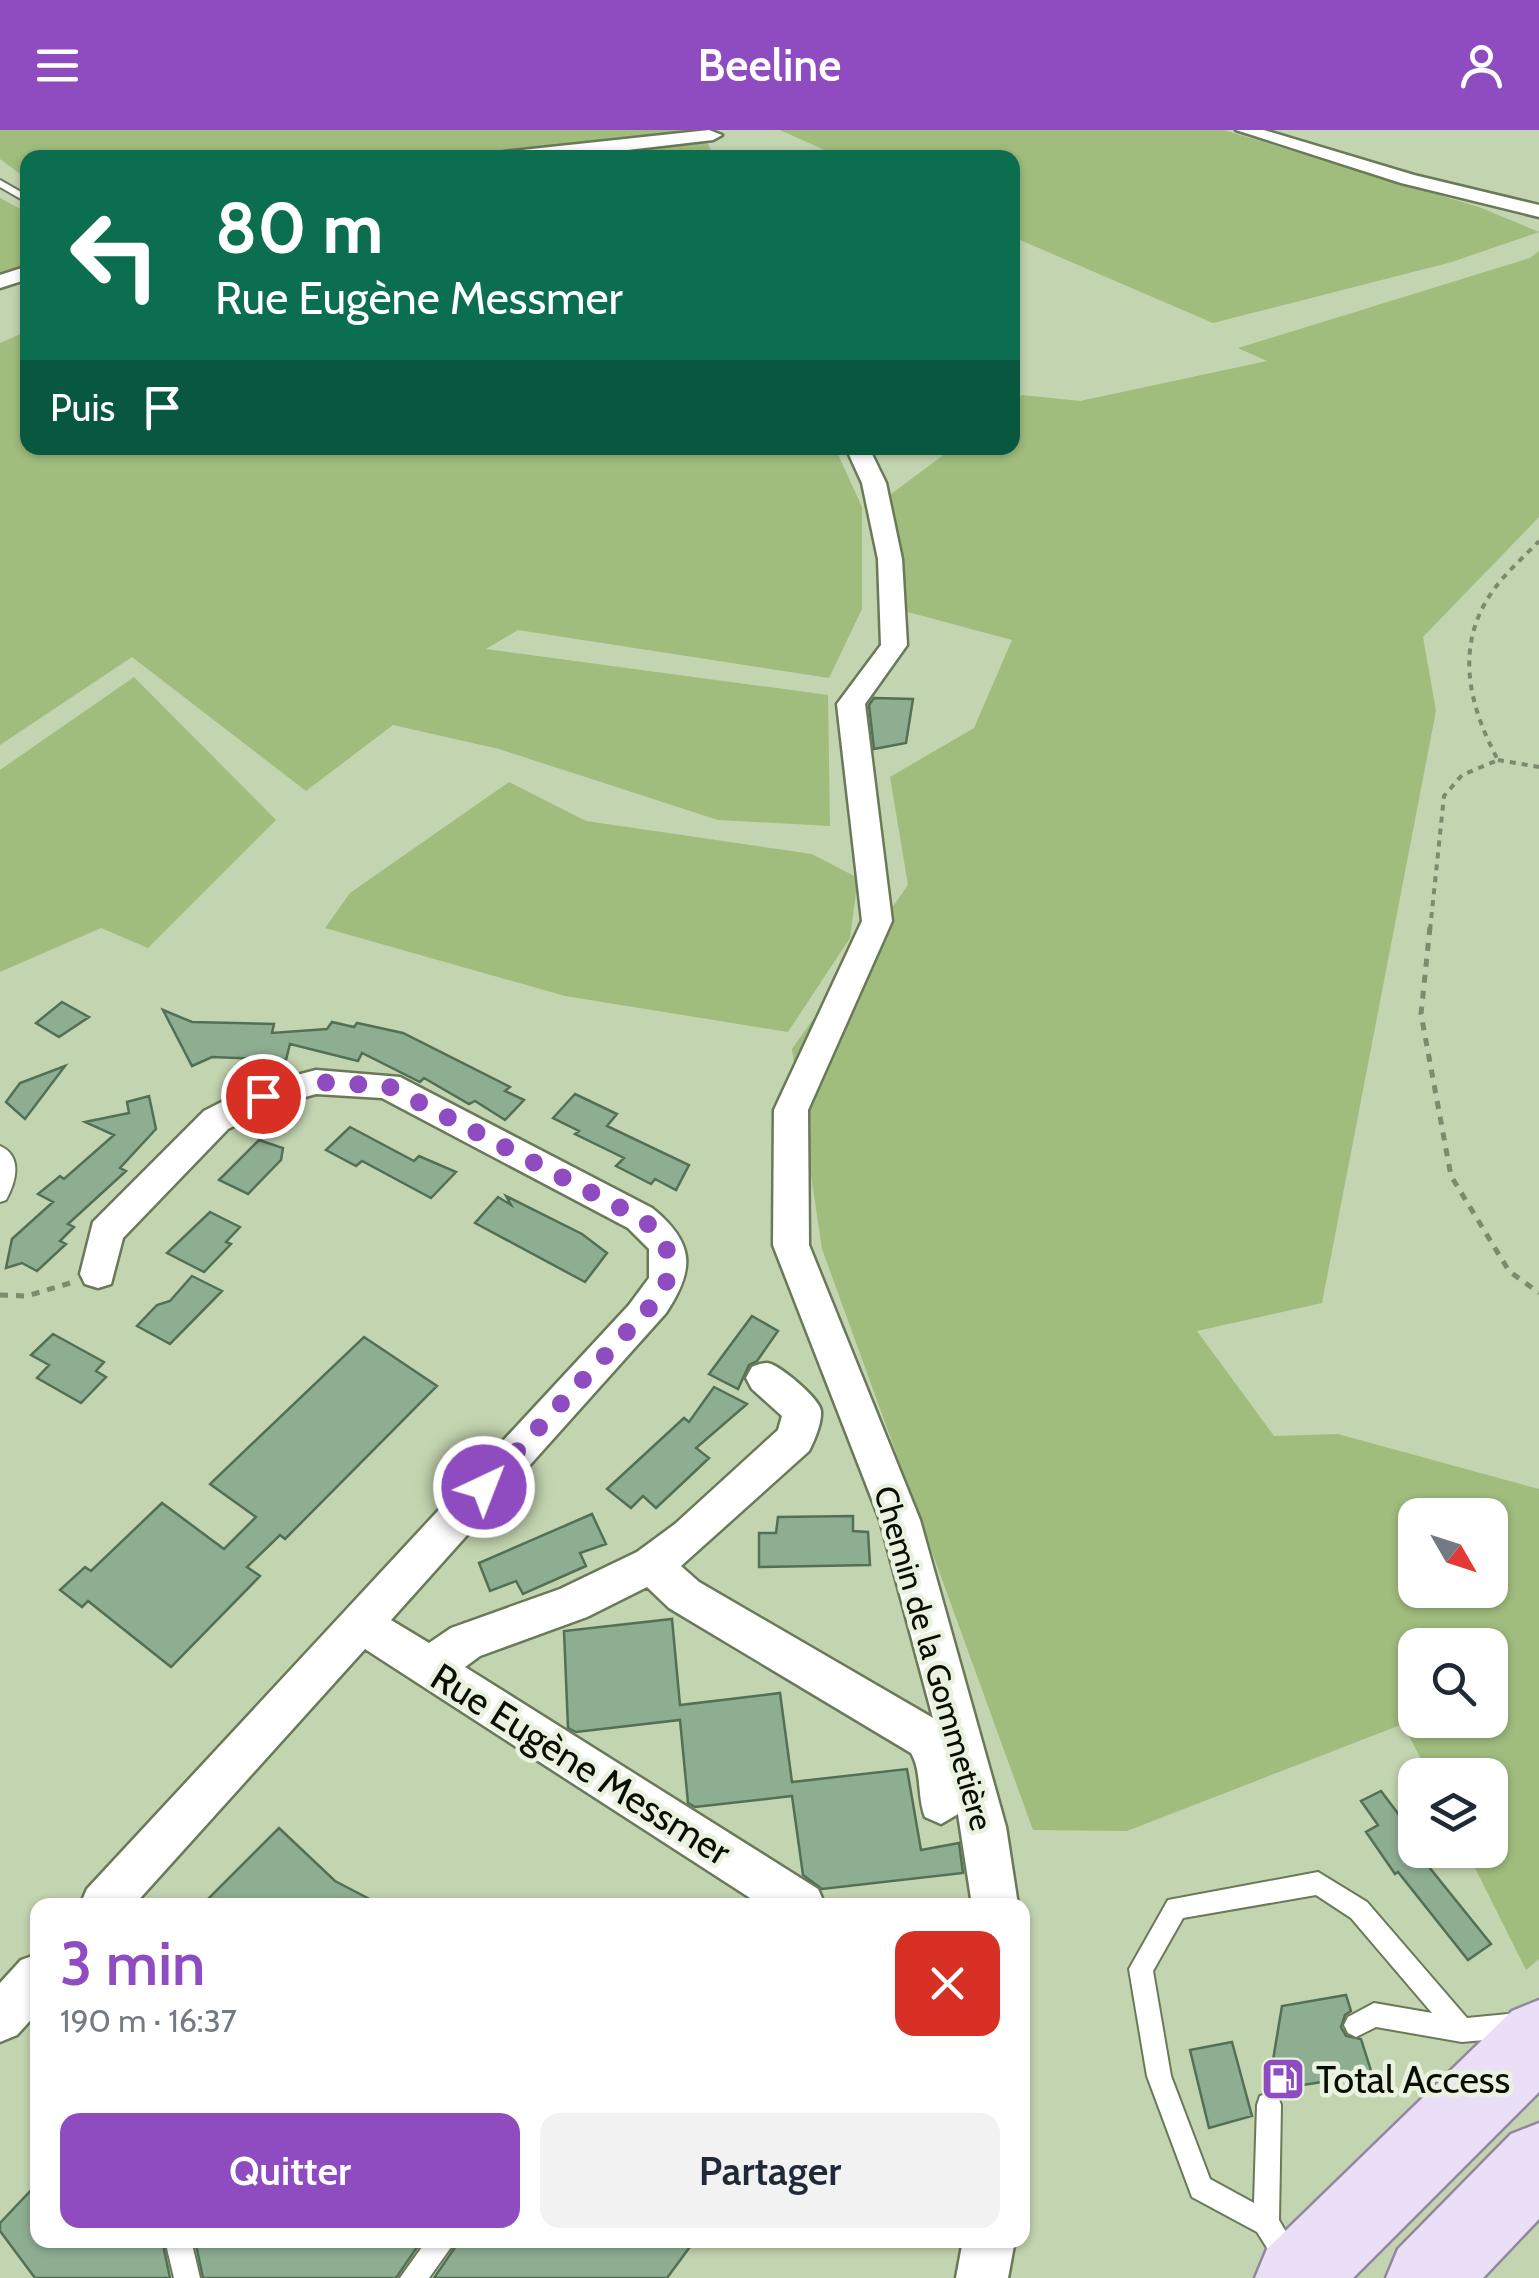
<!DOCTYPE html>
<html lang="fr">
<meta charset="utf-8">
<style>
body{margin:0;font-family:Cabin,sans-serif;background:#f2f2f3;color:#1f2937;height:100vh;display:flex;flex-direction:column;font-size:38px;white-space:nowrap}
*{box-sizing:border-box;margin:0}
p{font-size:32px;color:#747a83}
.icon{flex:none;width:55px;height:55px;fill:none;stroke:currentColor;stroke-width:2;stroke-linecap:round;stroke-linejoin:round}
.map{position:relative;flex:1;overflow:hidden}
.sheet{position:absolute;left:30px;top:1768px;width:1000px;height:350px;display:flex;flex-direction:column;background:#fff;border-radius:20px;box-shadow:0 2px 8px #0004}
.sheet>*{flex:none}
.hud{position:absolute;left:20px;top:20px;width:1000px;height:305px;border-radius:20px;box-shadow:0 2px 8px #0004;background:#0b6e4f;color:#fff;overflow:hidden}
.needle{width:65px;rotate:129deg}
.tools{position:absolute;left:1398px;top:1368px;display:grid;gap:20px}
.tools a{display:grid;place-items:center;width:110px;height:110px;border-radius:20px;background:#fff;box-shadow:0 2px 8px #0004;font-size:50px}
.pin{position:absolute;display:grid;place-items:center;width:85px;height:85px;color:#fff;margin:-42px;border:5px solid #fff;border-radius:50%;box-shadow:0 2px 10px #0007}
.me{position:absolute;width:110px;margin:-55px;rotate:43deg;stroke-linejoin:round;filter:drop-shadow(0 0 8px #0008)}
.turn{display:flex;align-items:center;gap:35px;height:210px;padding:0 30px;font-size:45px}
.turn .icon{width:130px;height:130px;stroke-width:2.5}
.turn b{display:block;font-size:70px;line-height:85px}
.then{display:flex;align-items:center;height:95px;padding:0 30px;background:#0003;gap:20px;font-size:38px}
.round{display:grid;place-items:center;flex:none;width:105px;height:105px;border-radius:20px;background:#f2f2f3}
.head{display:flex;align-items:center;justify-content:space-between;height:170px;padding:0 30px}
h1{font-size:60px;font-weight:600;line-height:75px;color:#8f4cc0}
.cta{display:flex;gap:20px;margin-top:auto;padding:20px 30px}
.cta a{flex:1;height:115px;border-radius:20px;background:#8f4cc0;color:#fff;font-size:40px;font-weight:600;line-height:115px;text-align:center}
.cta a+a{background:#f2f2f3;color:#1f2937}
header{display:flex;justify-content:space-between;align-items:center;height:130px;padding:0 30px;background:#8f4cc0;color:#fff;font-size:45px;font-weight:600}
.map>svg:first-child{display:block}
</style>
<header><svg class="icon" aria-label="menu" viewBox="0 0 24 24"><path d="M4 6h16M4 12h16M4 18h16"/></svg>Beeline<svg class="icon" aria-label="person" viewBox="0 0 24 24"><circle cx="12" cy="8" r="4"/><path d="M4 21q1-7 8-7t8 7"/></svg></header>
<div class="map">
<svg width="1539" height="2148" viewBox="0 0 1539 2148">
<rect width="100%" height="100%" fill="#c3d4b0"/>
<path fill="#a0bd7e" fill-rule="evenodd" d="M0,0h692l-108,16 -145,11 -411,1 -1,21 -27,-20z
M780,0h444l255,77 60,25 -87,30 -239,61 -200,-86 -1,-79 -172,-1z
M707,12l7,15 -167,1z
M0,68l28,15 -1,52 -27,10z
M1539,121v266l-116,120 13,74 -114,592 -125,28 77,105 64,-2 201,55v470l-13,11 -60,-120h24v-75h-61l-26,-51 -276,107 -94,-1 -211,-581 -30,-200 116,-164 -18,-108 84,-49 38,-88 -108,-29 -17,-114 66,-49h59l1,-46 9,-7 58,6 187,-40 -29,-13 292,-90zM1415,1385h75v75h-75zM1415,1515h75v75h-75z
M27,201l1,117h807l27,59v102l-33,69 -311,-48 -32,19 342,46 2,131 -112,-6 -219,-71 -106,-24 -87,66 -174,-134 -132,88v-402z
M134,547l142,143 -128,128 -47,-20 -101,44v-202z
M509,652l77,39 226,33 46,24 -8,60 -62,94 -223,-36 -240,-68 25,-35z"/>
<path fill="#8eae92" stroke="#527056" stroke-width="2.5" d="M874,568l39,1 -7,44 -32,6 -5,-44z
M62,872l27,15 -30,20 -23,-14z
M163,880l29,12 82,2 -2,9 55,-4 5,-7 22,5 3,-4 46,10 107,54 -5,4 19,9 -19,20 -30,-19 -6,3 -45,-26 -4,4 -58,-29 -4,8 -68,-17 -4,16 -74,-3 -20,9z
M65,936l-40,53 -19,-17 14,-19z
M575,964l42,20 -10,12 82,39 -13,25 -21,-11 -4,5 -35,-18 8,-8 -49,-24 4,-3 -26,-13z
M149,966l7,33 -36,39 6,3 -58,53 6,3 -14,14 6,3 -29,27 -15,-8 -16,5 6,-29 41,-37 -15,-8 22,-18 4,3 50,-44 -29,-13 44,-9 -2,-11z
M350,997l64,34 5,-5 37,16 -25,26 -69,-37 -6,5 -30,-16z
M259,1010l24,8 -2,12 -33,34 -29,-14z
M506,1066l76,38 25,19 -22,29 -110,-59 23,-26 13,8z
M210,1082l30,15 -14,15 5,2 -27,28 -37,-19z
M192,1146l30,15 -52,53 -33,-18 20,-21 13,-4z
M752,1186l26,15 -21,30 -8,4 -11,24 -29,-15z
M53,1204l51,28 -8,9 10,6 -25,26 -44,-25 12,-13 -18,-10z
M364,1207l73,49 -152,153 -5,-4 -33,32 13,9 -89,91 -83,-66 -6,6 -22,-17 25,-23 6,4 71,-68 62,46 32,-32 -46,-33z
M714,1257l33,17 -51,44 13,10 -20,19 -33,31 -13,-12 -12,12 -24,-19 77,-71 5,4z
M592,1384l14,30 -26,9 6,13 -63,28 -7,-13 -26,10 -11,-28z
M853,1386v15l15,1 2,33 -111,2v-34h17l2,-16z
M672,1489l8,86 100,-12 12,89 115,-13 14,81 38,-7 4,30 -141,16 -19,-14 -11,-79 -97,11 -7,-4 -8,-83 -104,12 -8,-4 -4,-97z
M1381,1661l34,45v14h11l2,3 -7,4 70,87 -23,16 -70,-88 -3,2 -29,-42 12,-7 -17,-24z
M279,1698l56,53 46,24h-179z
M1346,1865l5,16 -6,4 -4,12 5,9 15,3 11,35 -69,11 -21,12 -14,-7 14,-84z
M1232,1912l20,74 -43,12 -19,-78z
M38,2053v57h124l8,38h-135l-35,-47v-8z
M195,2110h227l-26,38h-193z
M460,2110h235l-28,38h-233z"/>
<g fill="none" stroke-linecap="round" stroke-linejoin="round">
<defs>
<path id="service" d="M0,50l28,16v7l-28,-16z
M0,1016c23,10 16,36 6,54l-6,2z
M1318,1742l49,30 100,116 72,-7v24l-77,7 -86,-15 -20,10 -8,-4 -4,-8 4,-8 26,-14 58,10 -81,-95 -35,-23 -133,23 -30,53 18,105 39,103 44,24 3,-98 3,-9 9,-3 9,3 3,9 -2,115 22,38 -4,9 -9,4 -9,-4 -22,-35 -65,-35 -45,-121 -18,-107 39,-69z
M165,2110h26l9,38h-26z
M427,2110h29l-27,38h-29z"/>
<path id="minor" d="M709,0l13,5 -9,5 -154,18h-64l9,-6z
M1236,0h28l150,45 125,30v12l-138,-34z
M28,136v13l-28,9v-13z
M846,318h23l17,35 16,76 5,86 -42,59 27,217 -84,189 1,135 111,275 86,307 12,78h-46l-14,-91 -17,10 -16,-7c-8,-20 -3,-46 -14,-64l-242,-145 -22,-21 -60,30 -107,39 -15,11 353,222 7,16h-64l-396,-256 -231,256h-54l7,-16 542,-584 20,-27v-29l-21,-21 -246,-130 -66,-4 -43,12 -45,23 -105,109 -12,46 -13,4 -13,-4 -5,-10 13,-52 111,-111 47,-24 65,-17 84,7 252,131c43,35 43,61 14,105l-275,307 38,23 22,-15 109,-39 77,-37 38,-28 103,-94 4,-14 -30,-27 -6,-11 6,-11c4,-2 11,-4 15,-4 12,1 53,36 54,48 1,12 -7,30 -12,40l-128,115 18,16 234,136 -53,-198 -107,-275 1,-135 88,-189 -25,-217 44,-59 -3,-86 -16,-76z
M38,1824v58l-21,23 -17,7v-59l21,-23z
M963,2110h52l-7,38h-52z"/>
<path id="primary" d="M1539,1870v92l-186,186h-98l12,-29 245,-238z
M1539,1993v96l-56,59h-97l12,-29 113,-115z"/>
</defs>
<use href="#service" stroke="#6a7958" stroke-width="4"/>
<use href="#minor" stroke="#6a7958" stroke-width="5"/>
<use href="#primary" stroke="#92889e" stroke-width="5"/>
<path stroke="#7d8a6f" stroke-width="4" stroke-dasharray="6 6" stroke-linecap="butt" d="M1498,630l41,7
M1430,800l14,-134 18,-21 36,-15c-29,-54 -44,-113 -6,-168 13,-19 31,-34 47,-51"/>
<path stroke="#7d8a6f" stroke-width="5" stroke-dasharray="8 8" stroke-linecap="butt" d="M1430,797l-9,87 30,162 58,95 30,22
M0,1165l27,1 43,-13"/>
<use href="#service" fill="#fff" fill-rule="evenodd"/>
<use href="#minor" fill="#fff" fill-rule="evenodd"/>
<use href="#primary" fill="#ebdff7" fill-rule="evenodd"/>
</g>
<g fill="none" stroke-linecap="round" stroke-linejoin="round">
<path stroke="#8f4cc0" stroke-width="18" stroke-dasharray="0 32.4" d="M263,966l53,-14 72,4 252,132c29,20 37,45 21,77l-177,192"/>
</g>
<defs>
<symbol id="fuel-square" viewBox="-11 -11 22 22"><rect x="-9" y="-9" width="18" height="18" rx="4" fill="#8f4cc0" stroke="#e8f2df"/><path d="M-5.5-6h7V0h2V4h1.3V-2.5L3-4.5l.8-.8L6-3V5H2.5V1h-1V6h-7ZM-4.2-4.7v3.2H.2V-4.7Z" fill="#fff"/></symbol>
</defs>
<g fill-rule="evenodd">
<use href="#fuel-square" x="1258" y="1924" width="50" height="50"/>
</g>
<g text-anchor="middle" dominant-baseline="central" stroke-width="9" stroke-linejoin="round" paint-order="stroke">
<g font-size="32" fill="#080e03" stroke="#e8f2df">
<text transform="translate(934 1528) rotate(74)">Chemin de la Gommetière</text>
</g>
<g font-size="38" fill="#080e03" stroke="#e8f2df">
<text transform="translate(581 1634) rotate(32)">Rue Eugène Messmer</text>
</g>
<g font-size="38" fill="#080e03" stroke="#e8f2df" text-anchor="start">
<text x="1316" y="1949">Total Access</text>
</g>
</g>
</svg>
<div class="tools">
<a><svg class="needle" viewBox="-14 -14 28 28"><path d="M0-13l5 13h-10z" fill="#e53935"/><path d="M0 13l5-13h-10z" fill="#747a83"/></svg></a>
<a><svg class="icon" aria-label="search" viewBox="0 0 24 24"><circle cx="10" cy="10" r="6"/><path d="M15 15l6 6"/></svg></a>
<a><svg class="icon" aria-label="layers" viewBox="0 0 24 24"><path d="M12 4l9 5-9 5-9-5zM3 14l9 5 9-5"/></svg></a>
</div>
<div class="pin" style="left:263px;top:966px;background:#d93025"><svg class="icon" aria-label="arrive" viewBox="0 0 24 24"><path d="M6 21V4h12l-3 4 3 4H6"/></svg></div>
<svg class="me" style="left:484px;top:1357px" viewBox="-20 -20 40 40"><circle r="17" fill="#8f4cc0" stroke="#fff" stroke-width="3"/><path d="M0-11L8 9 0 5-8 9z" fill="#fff"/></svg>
<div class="hud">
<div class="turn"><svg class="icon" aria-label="left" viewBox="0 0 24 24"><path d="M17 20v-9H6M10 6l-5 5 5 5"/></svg><div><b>80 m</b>Rue Eugène Messmer</div></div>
<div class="then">Puis<svg class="icon" aria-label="arrive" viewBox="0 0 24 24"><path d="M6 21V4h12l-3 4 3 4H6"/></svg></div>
</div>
<section class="sheet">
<div class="head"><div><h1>3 min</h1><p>190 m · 16:37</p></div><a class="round" style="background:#d93025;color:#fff"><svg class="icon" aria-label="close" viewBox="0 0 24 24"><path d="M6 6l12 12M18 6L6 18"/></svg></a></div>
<div class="cta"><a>Quitter</a><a>Partager</a></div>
</section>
</div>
